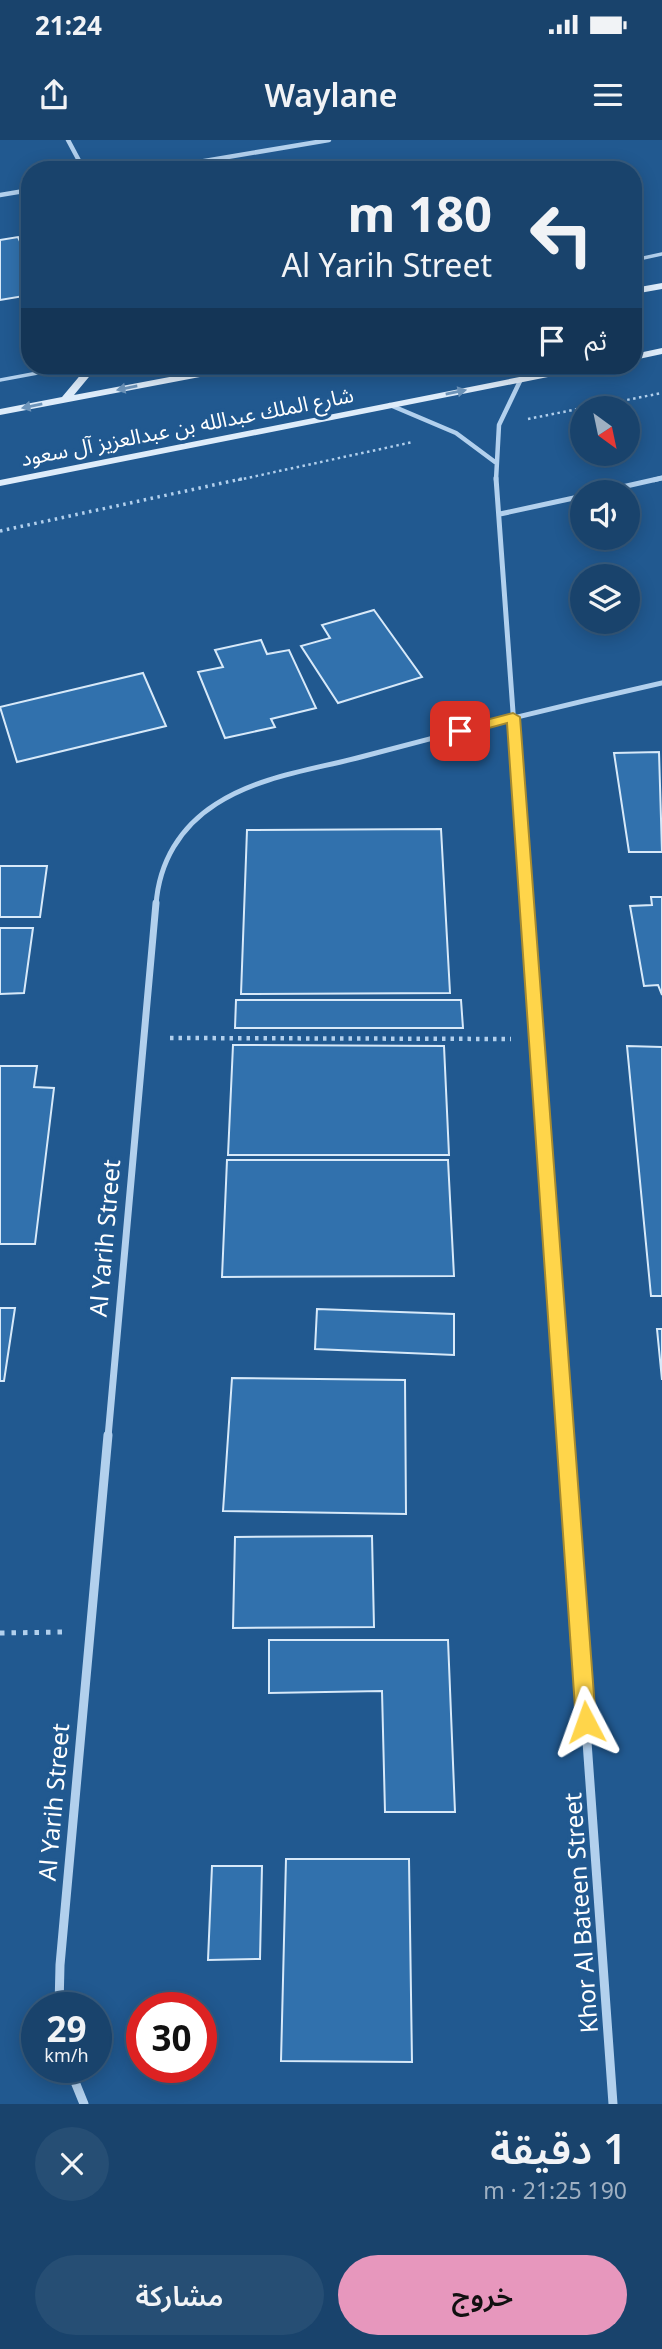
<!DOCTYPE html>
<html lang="ar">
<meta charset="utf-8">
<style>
body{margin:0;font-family:"Noto Sans","Noto Sans Arabic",sans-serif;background:#264e74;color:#f1f3f6;direction:rtl;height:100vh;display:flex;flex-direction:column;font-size:26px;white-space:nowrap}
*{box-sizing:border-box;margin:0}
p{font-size:23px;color:#9fb0c2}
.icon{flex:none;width:38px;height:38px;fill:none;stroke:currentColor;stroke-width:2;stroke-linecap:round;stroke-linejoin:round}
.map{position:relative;height:1964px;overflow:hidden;direction:ltr}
.panel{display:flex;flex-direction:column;background:#19436c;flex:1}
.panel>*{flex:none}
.top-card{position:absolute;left:21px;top:21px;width:621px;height:214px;border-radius:28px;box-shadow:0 4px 18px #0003,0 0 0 2px #375c7f;direction:rtl;background:#19436c;color:#f1f3f6;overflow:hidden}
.needle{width:46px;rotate:147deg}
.fabs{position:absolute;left:570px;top:256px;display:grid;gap:14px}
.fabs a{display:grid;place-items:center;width:70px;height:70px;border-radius:50%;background:#19436c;box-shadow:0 4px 18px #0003,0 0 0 2px #375c7f;font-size:35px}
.speed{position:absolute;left:21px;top:1852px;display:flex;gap:14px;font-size:35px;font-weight:700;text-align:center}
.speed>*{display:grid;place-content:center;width:91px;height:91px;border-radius:50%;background:#19436c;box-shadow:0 4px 18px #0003,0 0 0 2px #375c7f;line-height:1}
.speed small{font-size:18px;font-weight:400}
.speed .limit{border:10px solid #d22;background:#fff;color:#111}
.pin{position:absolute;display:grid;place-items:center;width:60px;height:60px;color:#fff;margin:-30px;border-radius:14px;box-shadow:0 4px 10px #0006}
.me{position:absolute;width:77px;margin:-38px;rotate:356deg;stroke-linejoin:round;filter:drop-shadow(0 0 5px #0008)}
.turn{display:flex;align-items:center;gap:24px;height:147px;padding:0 35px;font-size:32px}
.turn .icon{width:91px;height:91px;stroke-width:2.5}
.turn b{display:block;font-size:49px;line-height:60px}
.then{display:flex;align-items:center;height:66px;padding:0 35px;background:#0003;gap:14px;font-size:26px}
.round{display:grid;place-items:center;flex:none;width:74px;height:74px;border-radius:37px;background:#264e74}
.head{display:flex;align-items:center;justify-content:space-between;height:119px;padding:0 35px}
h1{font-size:42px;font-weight:600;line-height:52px}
.button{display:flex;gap:14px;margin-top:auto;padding:14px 35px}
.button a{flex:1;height:80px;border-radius:42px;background:#e797bd;color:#111;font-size:28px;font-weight:600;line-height:80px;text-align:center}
.button a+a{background:#264e74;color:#f1f3f6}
.status{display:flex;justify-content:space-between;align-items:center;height:49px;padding:0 35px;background:#19436c;direction:ltr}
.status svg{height:19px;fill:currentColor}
header{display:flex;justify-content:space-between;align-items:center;height:91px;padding:0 35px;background:#19436c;font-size:32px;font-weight:600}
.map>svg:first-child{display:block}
</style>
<div class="status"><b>21:24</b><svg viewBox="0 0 49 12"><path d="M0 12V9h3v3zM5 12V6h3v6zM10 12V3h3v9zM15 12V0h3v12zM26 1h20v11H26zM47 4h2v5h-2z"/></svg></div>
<header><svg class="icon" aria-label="menu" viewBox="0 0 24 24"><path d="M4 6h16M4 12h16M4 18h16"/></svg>Waylane<svg class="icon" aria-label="share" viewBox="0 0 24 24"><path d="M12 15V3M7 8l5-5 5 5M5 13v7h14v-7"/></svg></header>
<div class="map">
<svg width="662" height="1964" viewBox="0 0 662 1964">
<rect width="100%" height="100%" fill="#215990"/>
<path fill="#3171ad" stroke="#d7e9f9" stroke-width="2" d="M18,97l12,26v32l-30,5v-60z
M374,470l48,67 -84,26 -37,-57 29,-8 -8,-13z
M261,500l6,14 22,-4 27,58 -45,11 4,8 -50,11 -27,-66 25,-5 -8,-17z
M143,533l23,53 -149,36 -17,-55z
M659,612l3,100h-33l-15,-99z
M441,689l9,164 -209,1 6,-164z
M0,726h47l-7,51h-40z
M651,757h11v98l-4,-10 -14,1 -14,-80 22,-1z
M0,788h33l-9,65 -24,1z
M236,860h225l2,28h-228z
M233,905l211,1 5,109h-221z
M627,906l35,1v249h-11z
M0,926h37l-3,21 20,1 -19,156h-35z
M227,1020h221l6,116 -232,1z
M0,1168h15l-11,73h-4z
M317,1169l137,5v41l-139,-6z
M657,1189h5v51z
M232,1238l173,2 1,134 -183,-3z
M372,1396l2,91 -141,1 2,-91z
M269,1500h179l7,172h-70l-3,-121 -113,2z
M286,1719h123l3,203 -131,-1z
M212,1726h50l-2,93 -52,1z"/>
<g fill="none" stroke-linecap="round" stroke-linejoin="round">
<path stroke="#b2d0ed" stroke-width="2.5" stroke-dasharray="2.5 3.5" stroke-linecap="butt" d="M586,268l76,-15
M528,279l55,-11
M238,340l175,-38"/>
<path stroke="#b2d0ed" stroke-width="3.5" stroke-dasharray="2.5 4.5" stroke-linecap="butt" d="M0,391l246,-53"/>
<path stroke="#b2d0ed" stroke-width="4.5" stroke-dasharray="3.5 5" stroke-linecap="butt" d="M170,898l341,1"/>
<path stroke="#b2d0ed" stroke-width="5" stroke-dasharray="4.5 7" stroke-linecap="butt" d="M0,1493l64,-1"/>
<path stroke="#b2d0ed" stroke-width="3.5" d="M634,120l28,-6
M0,240l75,-14"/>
<path stroke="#b2d0ed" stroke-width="4.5" d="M68,0l16,30
M151,30l178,-30
M0,55l30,-5
M390,265l66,28 39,29
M496,340l3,-55 22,-46
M654,340l8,-2"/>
<path stroke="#b2d0ed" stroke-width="5" d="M496,338l31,427
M600,352l62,-14
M500,374l83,-18
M156,765c3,-43 24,-78 60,-101 41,-27 94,-34 141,-46 101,-27 203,-52 305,-75"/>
<path stroke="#b2d0ed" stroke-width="7" d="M527,763l38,534
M108,1297l48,-534"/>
<path stroke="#b2d0ed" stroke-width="9" d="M565,1295l48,669
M59,1867l1,-42 48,-530
M69,1927l15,37"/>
<path fill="#deecfa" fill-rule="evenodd" d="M662,143v6l-28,5v-6z
M662,208v6l-28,6v-6z
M88,226h10l-24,29 154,-29h19l-5,3 -242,46v-6l62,-12z
M575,226h18l-5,3 -588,117v-6z"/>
</g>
<defs><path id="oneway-solid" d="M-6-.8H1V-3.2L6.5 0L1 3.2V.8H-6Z" transform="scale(1.75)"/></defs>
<g fill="#6d94ba">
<use href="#oneway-solid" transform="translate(127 248) rotate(169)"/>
<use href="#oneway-solid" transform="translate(456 252) rotate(-11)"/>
<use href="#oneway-solid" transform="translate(32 266) rotate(169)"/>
</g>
<path fill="#ffd54a" stroke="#a68a30" stroke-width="2" d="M513,573l7,4 76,1005 -3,7 -7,3 -7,-3 -3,-7 -69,-999 -47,13 -7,-5 2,-3z"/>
<g text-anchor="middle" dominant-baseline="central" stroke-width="7" stroke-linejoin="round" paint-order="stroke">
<g font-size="21" fill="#fff" stroke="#215990">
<text transform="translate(187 286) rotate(-11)">شارع الملك عبدالله بن عبدالعزيز آل سعود</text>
</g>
<g font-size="24" fill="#fff" stroke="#215990">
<text transform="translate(104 1098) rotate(-85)">Al Yarih Street</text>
<text transform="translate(53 1662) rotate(-85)">Al Yarih Street</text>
<text transform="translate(580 1773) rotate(-94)">Khor Al Bateen Street</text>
</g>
</g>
</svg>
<div class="fabs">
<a><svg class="needle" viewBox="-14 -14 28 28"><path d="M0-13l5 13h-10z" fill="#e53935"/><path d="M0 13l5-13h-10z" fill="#9fb0c2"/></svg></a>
<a><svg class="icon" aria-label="sound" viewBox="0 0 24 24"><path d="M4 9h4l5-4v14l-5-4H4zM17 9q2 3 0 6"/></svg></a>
<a><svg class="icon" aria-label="layers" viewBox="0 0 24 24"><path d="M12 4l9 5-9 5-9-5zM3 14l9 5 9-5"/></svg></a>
</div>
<div class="speed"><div>29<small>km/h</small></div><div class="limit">30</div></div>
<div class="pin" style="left:460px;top:591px;background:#d93025"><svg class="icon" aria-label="arrive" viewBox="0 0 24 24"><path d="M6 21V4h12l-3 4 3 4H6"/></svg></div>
<svg class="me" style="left:586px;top:1582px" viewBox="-20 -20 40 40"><path d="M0-17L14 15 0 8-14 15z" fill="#ffd54a" stroke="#fff" stroke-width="4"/></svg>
<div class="top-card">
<div class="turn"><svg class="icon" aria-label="left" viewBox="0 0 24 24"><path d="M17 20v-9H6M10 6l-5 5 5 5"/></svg><div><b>180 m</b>Al Yarih Street</div></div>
<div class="then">ثم<svg class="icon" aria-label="arrive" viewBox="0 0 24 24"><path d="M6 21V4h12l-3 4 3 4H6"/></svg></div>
</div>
</div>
<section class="panel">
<div class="head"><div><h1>1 دقيقة</h1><p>190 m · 21:25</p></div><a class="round"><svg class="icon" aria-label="close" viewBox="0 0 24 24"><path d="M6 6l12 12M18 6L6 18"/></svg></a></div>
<div class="button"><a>خروج</a><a>مشاركة</a></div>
</section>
